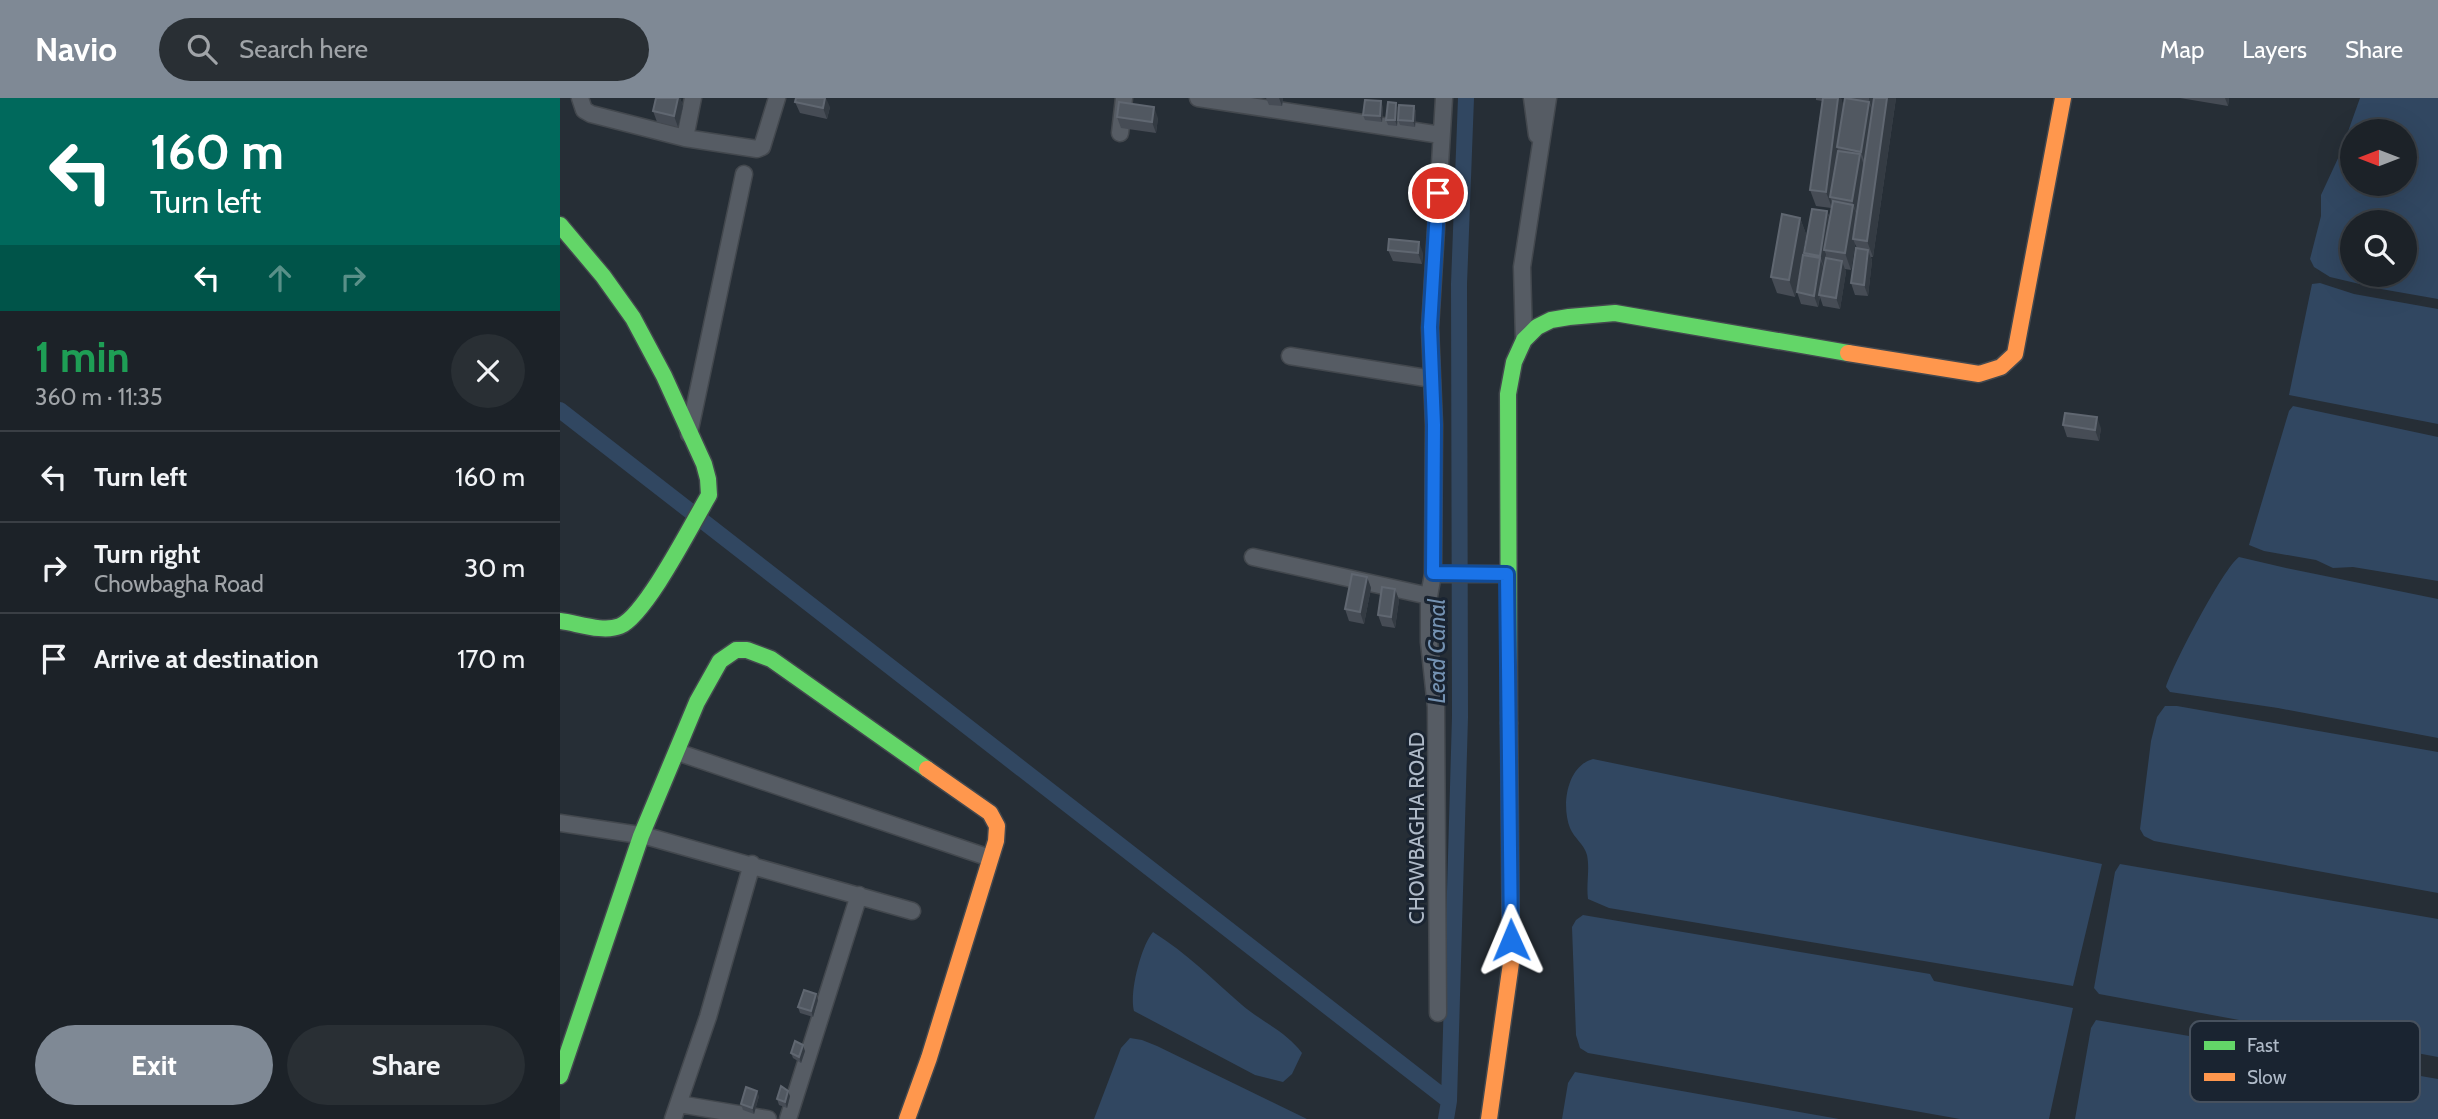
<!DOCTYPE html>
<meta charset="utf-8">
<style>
body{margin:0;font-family:Cabin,sans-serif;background:#292f34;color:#f1f3f6;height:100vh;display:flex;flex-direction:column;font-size:26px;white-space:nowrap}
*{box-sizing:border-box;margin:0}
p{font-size:23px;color:#a0a4a8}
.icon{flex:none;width:38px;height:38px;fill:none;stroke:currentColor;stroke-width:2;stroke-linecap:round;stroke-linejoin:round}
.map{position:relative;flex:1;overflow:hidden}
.panel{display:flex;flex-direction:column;background:#1c2228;width:560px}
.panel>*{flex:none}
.hud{background:#00695c;color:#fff;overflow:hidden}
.needle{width:46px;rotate:270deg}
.tools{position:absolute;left:1780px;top:21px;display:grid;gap:14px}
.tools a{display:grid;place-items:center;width:77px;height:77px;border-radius:50%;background:#1c2228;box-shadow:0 7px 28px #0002,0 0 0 2px #3a3f45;font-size:35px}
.pin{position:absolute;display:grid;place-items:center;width:60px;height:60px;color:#fff;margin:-30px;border:4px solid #fff;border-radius:50%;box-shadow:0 2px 7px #0007}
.me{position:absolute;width:77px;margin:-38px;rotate:359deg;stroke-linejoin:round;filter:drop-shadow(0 0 5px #0008)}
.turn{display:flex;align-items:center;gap:24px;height:147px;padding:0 35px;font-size:32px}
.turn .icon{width:91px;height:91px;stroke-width:2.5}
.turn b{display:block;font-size:49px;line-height:60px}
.lanes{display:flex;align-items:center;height:66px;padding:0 35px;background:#0003;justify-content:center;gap:35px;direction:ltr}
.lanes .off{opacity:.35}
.round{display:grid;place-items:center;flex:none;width:74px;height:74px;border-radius:37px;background:#292f34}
.overview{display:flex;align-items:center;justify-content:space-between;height:119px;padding:0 35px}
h1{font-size:42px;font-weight:800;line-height:52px;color:#1e9e55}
.primary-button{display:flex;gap:14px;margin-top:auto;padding:14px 35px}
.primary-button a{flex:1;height:80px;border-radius:42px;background:#7f8995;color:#fff;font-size:28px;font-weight:800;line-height:80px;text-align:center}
.primary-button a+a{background:#292f34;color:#f1f3f6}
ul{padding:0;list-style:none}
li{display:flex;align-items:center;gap:21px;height:91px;padding:0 35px;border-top:2px solid #3a3f45}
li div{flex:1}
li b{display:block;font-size:26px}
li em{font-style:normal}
header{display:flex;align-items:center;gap:42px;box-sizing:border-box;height:98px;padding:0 35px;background:#7f8995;color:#fff}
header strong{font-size:33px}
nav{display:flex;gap:38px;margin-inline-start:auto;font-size:24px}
.search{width:490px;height:63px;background:#292f34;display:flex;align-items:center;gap:18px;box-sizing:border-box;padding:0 24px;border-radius:38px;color:#a0a4a8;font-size:26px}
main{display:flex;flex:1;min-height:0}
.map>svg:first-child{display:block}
</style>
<header>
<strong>Navio</strong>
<div class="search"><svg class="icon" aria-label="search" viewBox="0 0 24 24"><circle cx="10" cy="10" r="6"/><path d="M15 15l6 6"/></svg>Search here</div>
<nav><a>Map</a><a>Layers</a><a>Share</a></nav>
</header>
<main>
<section class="panel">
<div class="hud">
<div class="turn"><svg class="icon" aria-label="left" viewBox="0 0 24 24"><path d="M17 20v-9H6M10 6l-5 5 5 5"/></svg><div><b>160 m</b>Turn left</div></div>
<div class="lanes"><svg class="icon" aria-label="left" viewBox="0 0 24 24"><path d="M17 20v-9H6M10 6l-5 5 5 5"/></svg><svg class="icon off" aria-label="ahead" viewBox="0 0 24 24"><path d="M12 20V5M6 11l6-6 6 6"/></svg><svg class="icon off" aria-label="right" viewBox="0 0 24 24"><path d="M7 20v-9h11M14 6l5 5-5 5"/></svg></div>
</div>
<div class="overview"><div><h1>1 min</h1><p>360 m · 11:35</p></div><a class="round"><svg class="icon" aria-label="close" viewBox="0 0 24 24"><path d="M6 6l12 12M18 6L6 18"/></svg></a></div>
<ul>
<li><svg class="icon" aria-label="left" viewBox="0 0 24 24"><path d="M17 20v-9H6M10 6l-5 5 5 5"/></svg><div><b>Turn left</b></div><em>160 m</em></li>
<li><svg class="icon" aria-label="right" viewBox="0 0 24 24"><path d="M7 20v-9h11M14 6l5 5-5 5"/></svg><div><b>Turn right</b><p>Chowbagha Road</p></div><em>30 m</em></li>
<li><svg class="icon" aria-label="arrive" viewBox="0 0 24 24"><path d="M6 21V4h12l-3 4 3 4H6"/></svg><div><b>Arrive at destination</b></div><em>170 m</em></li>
</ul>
<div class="primary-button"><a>Exit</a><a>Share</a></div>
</section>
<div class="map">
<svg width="1878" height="1021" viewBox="0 0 1878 1021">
<rect width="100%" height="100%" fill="#262e36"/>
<path fill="#314761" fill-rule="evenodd" d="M1800,0h78v201l-57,-10 -51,-12 -16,-10 -4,-8 11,-43v-21l19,-41zM1792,33h52v53h-52zM1792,124h52v53h-52z
M1760,185l34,11 84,15v115l-149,-29 23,-111z
M1733,308l145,31v144l-85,-14 -20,1 -17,-8 -52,-9 -15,-6 40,-134z
M1679,459l47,11 152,31v139l-160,-30 -108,-16 -4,-5c6,-21 58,-120 73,-130z
M1605,608h12l261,46v141l-284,-52 -10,-5 -4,-7 11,-88 6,-24z
M1033,661l509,105 -29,122 -464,-78 -21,-9c-2,-15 2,-29 -1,-44 -3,-11 -13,-17 -17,-27 -9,-23 -3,-62 23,-69z
M1560,766l318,55v138l-339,-63 -5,-6 21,-116z
M1023,817l347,59 4,7 139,27 -24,111h-89l-372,-66 -8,-5 -4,-13 -4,-108 4,-7z
M593,834c35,22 59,47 89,73 20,17 45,27 60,48l-10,21 -9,8 -28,-7 -121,-64c-5,-18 7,-65 19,-79z
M1536,922l342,59v40h-363l16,-91z
M570,940l12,2 15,6 150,73h-213l27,-71z
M1015,974l264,47h-277l6,-36z"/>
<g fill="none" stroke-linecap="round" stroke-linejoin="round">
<path stroke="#314761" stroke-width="16" d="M0,312l889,691
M886,1021l3,-18 11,-384 -1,-433 7,-186"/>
<defs>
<path id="street" d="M20,0l4,12 7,4 94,24 72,11 5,-2 15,-49
M638,0l243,37
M972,0l5,37
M560,35l4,-35
M125,40l8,-40
M964,242l-2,-73 26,-169
M730,258l142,23
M129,336l55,-260
M693,459l176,39
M873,476h74
M117,654l313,106
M0,725l86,13 266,75
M878,915l-2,-306 -7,-65v-46l4,-22 1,-149 -4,-97 14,-230
M119,1006l89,15
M113,1021l35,-102 44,-153
M228,1021l71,-224"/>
<path id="fast" d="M0,127l43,51 30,42 31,58 40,88 4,15 1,16c-16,27 -63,120 -89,131 -17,7 -43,-3 -60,-5
M949,625l-1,-329 6,-32 10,-22 13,-13 14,-7 18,-3 46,-4 233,40
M0,978l81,-240 56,-134 23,-41 16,-11h11l24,9 156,110"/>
<path id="slow" d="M1288,255l131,21 22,-7 14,-13 48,-256
M347,1021l22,-61 67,-217 1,-15 -7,-13 -63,-44
M929,1021l22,-156 -2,-240"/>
</defs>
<use href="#street" stroke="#43484e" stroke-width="19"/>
<use href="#fast" stroke="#43484e" stroke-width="19"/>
<use href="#slow" stroke="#43484e" stroke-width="19"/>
<use href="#street" stroke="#565c64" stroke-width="16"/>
<use href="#fast" stroke="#63d668" stroke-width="16"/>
<use href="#slow" stroke="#ff974d" stroke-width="16"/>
</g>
<path fill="#464c55" d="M96,0h24l3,8 -5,21 -21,-5 -4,-11z
M706,0h17l-1,8 -13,-1z
M1256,0h25l2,8 2,-8h51l-23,159h-2l1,4 -4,35 -13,-1 -4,-12 6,-35 -2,-4 -4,26 -6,-1 1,3 -6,37 -17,-3 -3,-9 -2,10 -17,-3 -4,-12 8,-36 -1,-3 23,-42 3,7 1,-10 -15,-2 -6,-16 12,-89 -6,-1z
M1620,0h49l-1,8z
M235,4l35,5 -3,12 -27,-6z
M836,5l2,6 -1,17 -9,-1 -2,-5z
M854,8l2,6 -1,15 -15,-2 -2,-5z
M823,9l-1,15 -17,-2 -2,-5z
M557,19l41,1 -2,15 -35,-5z
M1240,120l6,16 -11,63 -18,-4 -6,-16z
M828,152l35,3 -1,11 -29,-3z
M1503,327l38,3 -2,13 -32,-4z
M807,479l4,11 -7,36 -15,-3 -4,-12z
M835,491l4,11 -4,28 -13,-2 -4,-11z
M258,902l-5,17 -13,-4 -2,-6z
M245,953l-4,12 -8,-5 -2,-5z
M199,998l-5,18 -11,-4 -2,-6z
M230,998l-3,12 -8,-3 -2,-6z"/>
<path fill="#343b43" d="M118,0h2l3,8 -5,21 -4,-11z
M265,0h1l4,9 -3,12 -4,-11z
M719,0h4l-1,8z
M1278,0h3l4,12 -8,37 2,7 -9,43 2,6v5l-6,-16z
M1309,0h9l-3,19 -6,-17z
M1327,0h9l-23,159 -6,-16z
M1665,0h4l-1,8z
M821,3l2,6 -1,15 -2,-6z
M1309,4l6,17 -8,49 -6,-16z
M836,5l2,6 -1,17 -2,-6z
M854,8l2,6 -1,15 -2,-6z
M594,9l4,11 -2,15 -4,-11z
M1300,56l6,17 -8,46 -6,-16z
M1293,107l6,16 -6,18 2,5 -4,26 -6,-17z
M1267,113l4,12 -7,27 2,4 -2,13 -4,-11z
M1240,120l6,16 -11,63 -6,-17z
M859,144l4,11 -1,11 -4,-11z
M1308,152l4,11 -4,35 -4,-11z
M1260,160l4,11 -6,38 -4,-11z
M1282,163l4,11 -6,37 -4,-11z
M1537,319l4,11 -2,13 -4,-11z
M807,479l4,11 -7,36 -4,-12z
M835,491l4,11 -4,28 -4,-11z
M256,896l2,6 -5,17 -2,-6z
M243,947l2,6 -4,12 -2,-6z
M197,993l2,5 -5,18 -2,-6z
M228,993l2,5 -3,12 -2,-6z"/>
<path fill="#515861" stroke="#606771" stroke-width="2" d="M96,0h22l-4,18 -21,-5z
M236,0h29l-2,10 -28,-6z
M1263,0h15l-12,94 -16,-2z
M1285,0l24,4 -8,50 -24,-5z
M1314,0h13l-20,143 -14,-2z
M805,2l16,1 -1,15 -17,-1z
M559,4l35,5 -2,15 -35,-5z
M828,4l8,1 -1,17h-9z
M839,7l15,1 -1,15 -15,-1z
M1278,53l22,3 -8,47 -22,-4z
M1273,103l20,4 -8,48 -21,-3z
M1252,111l15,2 -7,45 -16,-3z
M1222,116l18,4 -11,62 -18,-3z
M829,141l30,3 -1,11 -30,-3z
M1296,150l12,2 -4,35 -13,-2z
M1243,157l17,3 -6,38 -17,-4z
M1266,160l16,3 -6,37 -17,-3z
M1505,315l32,4 -2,13 -32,-5z
M792,476l15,3 -7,35 -15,-3z
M822,489l13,2 -4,28 -13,-2z
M244,892l12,4 -5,17 -13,-4z
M235,943l8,4 -4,12 -8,-4z
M221,988l7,5 -3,11 -8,-3z
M186,989l11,4 -5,17 -11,-4z"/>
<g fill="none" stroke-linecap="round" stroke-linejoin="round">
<defs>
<path id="route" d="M878,95l-8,134 4,98 -1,148 74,1 4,366"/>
</defs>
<use href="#route" stroke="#114b97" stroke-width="18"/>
<use href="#route" stroke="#1a73e8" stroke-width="12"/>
</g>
<g text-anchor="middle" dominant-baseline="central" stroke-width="6" stroke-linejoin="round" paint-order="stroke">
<g font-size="21" fill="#afbac8" stroke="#1a2431">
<text transform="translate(856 730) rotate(-90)">CHOWBAGHA ROAD</text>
</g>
<g font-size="23" font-style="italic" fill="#7492b2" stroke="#1a2431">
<text transform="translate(877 553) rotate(-90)">Lead Canal</text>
</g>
</g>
<rect x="1630" y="923" width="230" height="81" rx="10" fill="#1a2431" stroke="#47515e" stroke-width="2"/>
<rect x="1644" y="943" width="31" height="9" fill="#63d668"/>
<rect x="1644" y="975" width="31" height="8" fill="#ff974d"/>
<g font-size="19" fill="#afbac8">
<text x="1687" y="954">Fast</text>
<text x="1687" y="986">Slow</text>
</g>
</svg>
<div class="tools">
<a><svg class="needle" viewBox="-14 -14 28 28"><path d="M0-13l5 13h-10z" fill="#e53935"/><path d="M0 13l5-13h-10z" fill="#a0a4a8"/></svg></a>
<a><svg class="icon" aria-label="search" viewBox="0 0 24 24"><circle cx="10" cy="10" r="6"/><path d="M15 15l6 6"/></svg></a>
</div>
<div class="pin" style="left:878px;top:95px;background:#d93025"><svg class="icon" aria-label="arrive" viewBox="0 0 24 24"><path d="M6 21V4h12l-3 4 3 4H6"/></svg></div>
<svg class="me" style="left:951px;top:842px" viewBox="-20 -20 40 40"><path d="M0-17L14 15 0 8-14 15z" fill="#1a73e8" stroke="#fff" stroke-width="4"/></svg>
</div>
</main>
